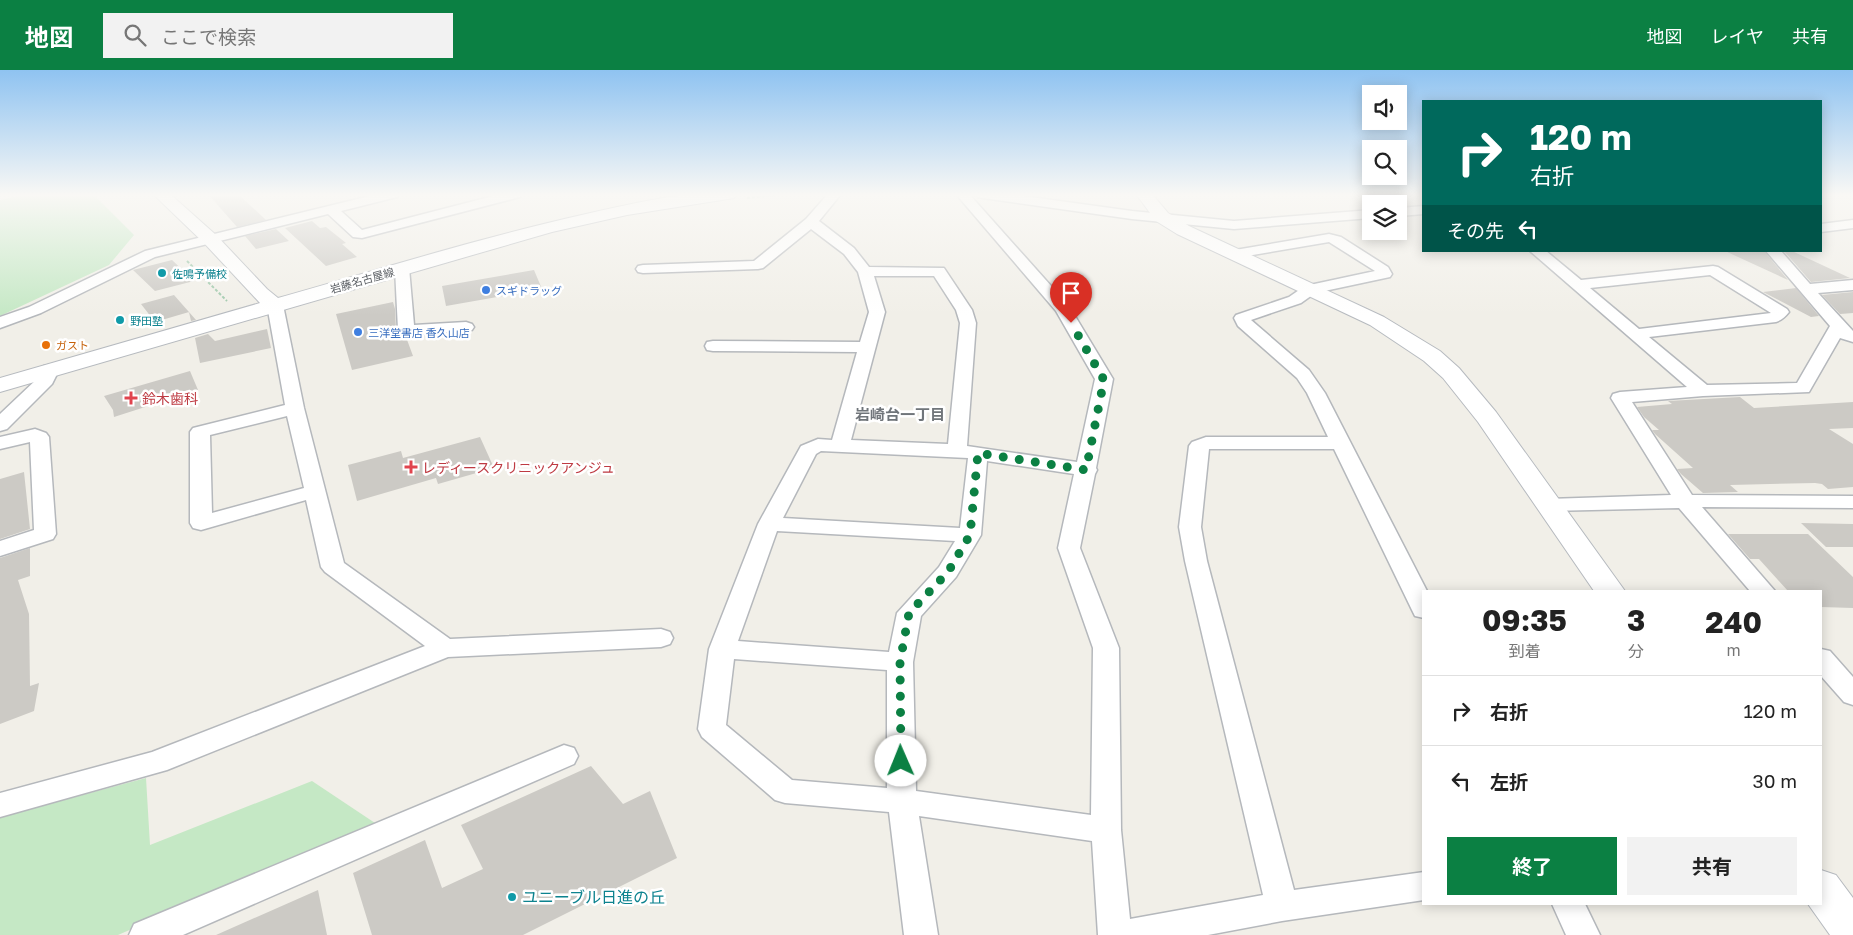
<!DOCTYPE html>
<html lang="ja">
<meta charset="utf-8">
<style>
body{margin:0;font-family:"Golos Text","Noto Sans JP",sans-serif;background:#f2f2f2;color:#222;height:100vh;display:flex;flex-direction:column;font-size:19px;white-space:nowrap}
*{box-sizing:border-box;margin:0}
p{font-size:16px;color:#767676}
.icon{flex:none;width:28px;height:28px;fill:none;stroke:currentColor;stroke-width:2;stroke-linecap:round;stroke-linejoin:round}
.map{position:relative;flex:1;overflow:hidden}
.sheet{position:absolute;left:1422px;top:520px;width:400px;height:315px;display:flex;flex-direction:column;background:#fff;border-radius:0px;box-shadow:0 2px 12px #0003}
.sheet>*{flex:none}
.top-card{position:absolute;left:1422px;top:30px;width:400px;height:152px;border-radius:0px;box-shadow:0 2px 12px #0003;background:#00695c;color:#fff;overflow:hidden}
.tools{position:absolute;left:1362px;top:15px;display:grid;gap:10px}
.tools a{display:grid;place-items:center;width:45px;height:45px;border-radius:0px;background:#fff;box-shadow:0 2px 12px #0003;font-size:25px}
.pin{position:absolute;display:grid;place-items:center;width:42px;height:42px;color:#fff;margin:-51px -21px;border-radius:50% 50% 50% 0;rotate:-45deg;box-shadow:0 0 5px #0007}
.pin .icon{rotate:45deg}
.me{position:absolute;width:55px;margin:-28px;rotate:359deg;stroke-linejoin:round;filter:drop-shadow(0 0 4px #0008)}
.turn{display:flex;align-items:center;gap:18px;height:105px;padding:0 25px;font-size:22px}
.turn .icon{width:65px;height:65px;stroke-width:2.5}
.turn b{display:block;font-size:35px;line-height:42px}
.then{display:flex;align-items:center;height:48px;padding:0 25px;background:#0003;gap:10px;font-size:19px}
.eta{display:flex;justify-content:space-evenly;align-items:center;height:85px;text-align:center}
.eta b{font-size:30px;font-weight:700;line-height:35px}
.action{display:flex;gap:10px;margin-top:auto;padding:10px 25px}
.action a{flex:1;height:58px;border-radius:0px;background:#0b8043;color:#fff;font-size:20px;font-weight:700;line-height:58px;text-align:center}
.action a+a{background:#f2f2f2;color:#222}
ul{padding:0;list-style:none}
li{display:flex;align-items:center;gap:15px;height:70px;padding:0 25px;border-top:1px solid #e0e0e0}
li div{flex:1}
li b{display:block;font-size:19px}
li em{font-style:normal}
header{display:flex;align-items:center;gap:30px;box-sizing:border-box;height:70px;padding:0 25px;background:#0b8043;color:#fff}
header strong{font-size:24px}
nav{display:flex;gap:28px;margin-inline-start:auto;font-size:18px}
.search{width:350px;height:45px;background:#f2f2f2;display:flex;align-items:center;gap:12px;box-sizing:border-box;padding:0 18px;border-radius:0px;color:#767676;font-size:19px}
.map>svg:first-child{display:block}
</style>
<header>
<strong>地図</strong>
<div class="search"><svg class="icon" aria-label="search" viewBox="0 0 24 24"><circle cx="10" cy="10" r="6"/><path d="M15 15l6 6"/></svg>ここで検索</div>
<nav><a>地図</a><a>レイヤ</a><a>共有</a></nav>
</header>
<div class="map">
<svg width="1853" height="865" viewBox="0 0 1853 865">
<rect width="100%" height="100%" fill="#f1efe8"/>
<path fill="#c5e8c5" d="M28,124h65l41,41 -25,30 -109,51v-116z
M146,708l4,67 162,-64 63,42 -257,112h-118v-118z"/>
<path fill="#cccac5" d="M208,124h30l28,26 -29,7z
M312,151l8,7 6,-1 20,16 -4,1 15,13 -31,9 -41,-38z
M276,159l13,12 -33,8 -11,-13z
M1725,181h39l24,29z
M1784,181h8l58,27 -39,4z
M172,190l22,21 -39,10 -22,-21z
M534,200l8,19 -96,17 -4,-20z
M1796,218l23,28 -8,1 -48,-25z
M1853,222v21l-13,1 -18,-19z
M174,225l22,25 -5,1 -2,-9 -34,10 -14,-18z
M393,232l2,7 1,22 4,5 6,1 7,19 -61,14 -16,-56z
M267,259l4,19 -71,15 -5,-25 13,-4 7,7z
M190,301l8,19 -84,27 -1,-7 -9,-14z
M1740,327l14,11 99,-6v26l-24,1 24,15v43l-25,2 -6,-5 -7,-1 -85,2 8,7 -35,1 -22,-19 -4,-5 16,-1 -38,-34 -3,-4h7l-15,-13 -7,-10 35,-3 -4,-3z
M480,367l14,31 -56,16 -2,-6 -79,23 -9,-36 53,-14 2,7z
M24,402l6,57 -30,10v-60z
M1801,453l52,1v23h-27z
M1728,464h80l45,43v31l-32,-1v-16h-33l-29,-32h-9z
M30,478v28l-12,4 11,34 1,72 9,-3 -5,28 -34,13v-166z
M591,696l32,38 27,-13 27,67 -154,77h-151l-19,-62 72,-33 17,48 41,-19 -22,-44z
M318,820l9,45h-111z"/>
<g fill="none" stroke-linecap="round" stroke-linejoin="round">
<defs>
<path id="street" d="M378,124h20l-1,3 -56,14 21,19 139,-36h20l-1,3 -158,41 -9,-1 -25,-23 -173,43 -114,56 -41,15v-11l29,-10 116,-56z
M828,124h13l-22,27 35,27 15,19 75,1 28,42 4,13 -9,123 110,16 18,-83 -39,-68 -100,-117h13l100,112 44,73 -17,89 1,2 -2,4 -15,74 39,100 2,182 9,89 133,-24 -78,-334 -6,-34 10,-81 3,-4 14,-5h122l-21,-44 -10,-15 -59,-52 -4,-8 2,-3 53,-18 16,-11 70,-15 -46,-29 -94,16 -5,-1 -2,-3 2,-3 5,-1 94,-16 12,3 47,30 4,7 -2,3 -75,16 -14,10 -50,17 58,50 16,23 102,198h-3v27l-9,-2 -3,-6 -78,-161h-125l-8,78 6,34 87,329 130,-18v28l-142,21 -74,14h-110l-6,-94 -173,-25 19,119h-34l-15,-123 -104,-9 -10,-3 -73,-63 -4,-8 11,-80 49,-125 43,-78 17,-7 14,1 25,-88 -144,-1 -6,-1 -2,-4 2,-4 6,-1 147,1 9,-30 -11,-40 -14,-18 -33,-25 -48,39 -5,1 -115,4 -5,-1 -2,-3 2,-3 5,-1 111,-4 52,-42zM874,206h60l22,34 4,13 -12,121 -97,-4 34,-128zM821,381l147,7 -8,70 -177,-10 33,-64zM987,391l87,13 -16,74 35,100 -2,167 -175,-24 -3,-129 8,-46 35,-39 25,-42zM777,461l178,10 -16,26 -42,46 -8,39 -151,-11zM734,589l153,11v118l-95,-8 -66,-55z
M977,124h31l124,17 102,10 137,-11v8l-137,11 -102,-10 -149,-21 -5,-1z
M1424,136v8l-25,2v-8z
M1853,150v8l-32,4v-8z
M1530,181h16l35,29 132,-14 5,1 69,42 2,3c-4,5 -7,8 -13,10l-127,15 58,48 90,-2 33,-57 -64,-75h15l29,33 43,-4v10l-35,3 35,38v11l-13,-4 -31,54 -106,4 -71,6 60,93 161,1v12l-151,-1 73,84h-25l-71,-83 -131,3 -8,-1 -3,-5 3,-5 8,-1 123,-4 -60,-97 2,-4 7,-2 67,-5zM1710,205l61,38 -132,16 -49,-41z
M402,194l5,1 2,3 5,57 52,-3 6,2 2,3 -2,3 -66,5 -6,-1 -2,-4 -3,-62 2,-3z
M275,230l6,2 2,3 21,103 40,155 106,76 211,-10 9,3 3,6 -3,6 -9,3 -213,10 -281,113 -167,47v-24l152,-41 273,-106 -100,-74 -4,-5 -15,-67 -105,30 -8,-2 -3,-5v-91l3,-4 92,-23 -18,-100 2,-3zM287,346l17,72 -92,25 -2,-78z
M50,295l6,1 3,4 -7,14 -45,45 -7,2v-17l38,-36 6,-12z
M35,359l11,4 3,4 7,97 -3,5 -53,17v-15l34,-11 -4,-88 -30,7v-12z
M1821,579l9,2 23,26v28l-9,-3 -23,-26z
M564,675l10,3 4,8 -4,8 -391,171h-54l5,-11z
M1552,834h33l15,31h-34z"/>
<path id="secondary" d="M153,124h17l46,41 51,54 11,9c103,-29 205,-61 308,-84 49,-11 101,-24 150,-20l-2,4 -6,1 -101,16 -75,17 -552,160v-14l260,-75 -56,-60z
M1136,124h16l16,19 21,13 195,91 56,34 19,17 37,44 129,179h-31l-116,-169 -35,-44 -19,-17 -54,-36 -193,-91 -21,-13z
M1821,800l15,5 17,23v37h-23l-22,-31h13z"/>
</defs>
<use href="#street" stroke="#b5b8bc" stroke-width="3"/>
<use href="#secondary" stroke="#b6babf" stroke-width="2"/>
<path stroke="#9cc7a9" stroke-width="2" stroke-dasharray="3 2" stroke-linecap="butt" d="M747,128l37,-4
M187,191l40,40"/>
<use href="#street" fill="#fff" fill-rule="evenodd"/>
<use href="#secondary" fill="#fff" fill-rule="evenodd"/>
</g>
<linearGradient id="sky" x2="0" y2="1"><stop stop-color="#8fc3f1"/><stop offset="0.51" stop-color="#f9f8f5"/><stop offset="1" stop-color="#f9f8f5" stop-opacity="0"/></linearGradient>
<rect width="1853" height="245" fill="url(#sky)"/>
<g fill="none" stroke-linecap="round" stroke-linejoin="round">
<path stroke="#0b8043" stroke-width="9" stroke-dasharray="0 16.2" d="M901,691l-1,-99 9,-49 39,-41 22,-37 8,-82 108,17 18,-90 -33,-57"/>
</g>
<g fill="#0f9aa8" stroke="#fff" stroke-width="2">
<circle cx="162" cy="203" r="5"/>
<circle cx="120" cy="250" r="5"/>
<circle cx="512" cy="827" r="5"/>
</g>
<g fill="#3f7fe0" stroke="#fff" stroke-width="2">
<circle cx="486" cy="220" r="5"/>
<circle cx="358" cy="262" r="5"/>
</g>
<circle fill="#e8710a" stroke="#fff" stroke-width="2" cx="46" cy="275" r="5"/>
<g fill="#e0444e" stroke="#fff" stroke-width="2">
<path d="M128.5 320.5h5v5h5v5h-5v5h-5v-5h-5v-5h5z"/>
<path d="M408.5 389.5h5v5h5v5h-5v5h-5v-5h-5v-5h5z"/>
</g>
<g text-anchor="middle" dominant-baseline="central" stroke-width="5" stroke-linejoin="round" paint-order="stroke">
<g font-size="11" fill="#0d838f" stroke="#fff" text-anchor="start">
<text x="172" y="203">佐鳴予備校</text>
<text x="130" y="250">野田塾</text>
</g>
<g font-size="11" fill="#5f6368" stroke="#fff">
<text transform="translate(362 210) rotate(-16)">岩藤名古屋線</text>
</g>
<g font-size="11" fill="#366cbe" stroke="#fff" text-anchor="start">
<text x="496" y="220">スギドラッグ</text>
<text x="368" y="262">三洋堂書店 香久山店</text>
</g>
<g font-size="11" fill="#c56008" stroke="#fff" text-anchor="start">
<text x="56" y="275">ガスト</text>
</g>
<g font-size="14" fill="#be3a42" stroke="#fff" text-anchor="start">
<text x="142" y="328">鈴木歯科</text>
<text x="422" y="397">レディースクリニックアンジュ</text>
</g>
<g font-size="15" font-weight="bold" fill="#70757a" stroke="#fff">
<text x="900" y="344">岩崎台一丁目</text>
</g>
<g font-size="16" fill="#0d838f" stroke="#fff" text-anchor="start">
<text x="522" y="827">ユニーブル日進の丘</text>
</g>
</g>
</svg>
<div class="tools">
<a><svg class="icon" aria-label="sound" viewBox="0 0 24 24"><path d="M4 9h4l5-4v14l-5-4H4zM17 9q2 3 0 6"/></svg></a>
<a><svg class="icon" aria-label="search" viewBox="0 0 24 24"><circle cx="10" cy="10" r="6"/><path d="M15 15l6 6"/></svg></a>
<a><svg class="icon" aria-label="layers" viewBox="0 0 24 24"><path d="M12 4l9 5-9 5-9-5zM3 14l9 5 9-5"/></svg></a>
</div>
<div class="pin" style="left:1071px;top:253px;background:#d93025"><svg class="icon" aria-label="arrive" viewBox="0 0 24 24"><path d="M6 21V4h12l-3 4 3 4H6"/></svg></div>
<svg class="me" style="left:901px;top:691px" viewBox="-20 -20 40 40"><circle r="19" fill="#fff"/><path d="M0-13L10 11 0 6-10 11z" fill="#0b8043"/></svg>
<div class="top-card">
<div class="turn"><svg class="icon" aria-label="right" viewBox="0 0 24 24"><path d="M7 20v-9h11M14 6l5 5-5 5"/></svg><div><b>120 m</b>右折</div></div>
<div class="then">その先<svg class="icon" aria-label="left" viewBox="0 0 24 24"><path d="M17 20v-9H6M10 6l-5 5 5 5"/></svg></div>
</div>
<section class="sheet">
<div class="eta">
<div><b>09:35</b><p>到着</p></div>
<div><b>3</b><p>分</p></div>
<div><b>240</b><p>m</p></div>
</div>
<ul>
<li><svg class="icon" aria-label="right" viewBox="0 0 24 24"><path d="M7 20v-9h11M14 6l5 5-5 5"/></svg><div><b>右折</b></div><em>120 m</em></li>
<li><svg class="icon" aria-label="left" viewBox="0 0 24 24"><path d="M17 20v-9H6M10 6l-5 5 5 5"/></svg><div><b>左折</b></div><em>30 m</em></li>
</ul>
<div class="action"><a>終了</a><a>共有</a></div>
</section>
</div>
